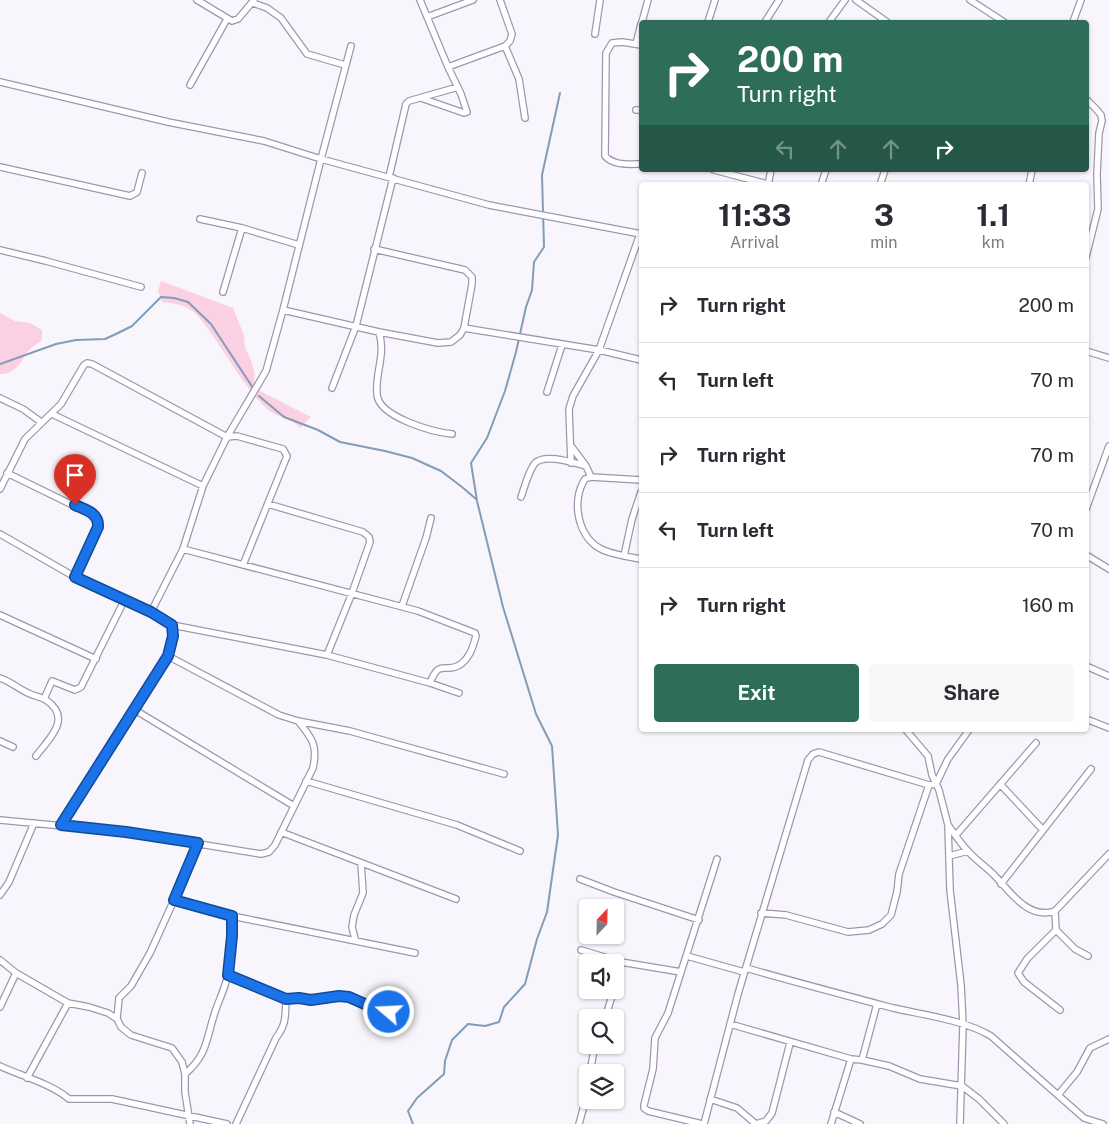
<!DOCTYPE html>
<style>
body{margin:0;font-family:"Public Sans",sans-serif;background:#f7f7f7;color:#2b2b33;height:100vh;display:flex;flex-direction:column;font-size:19px;white-space:nowrap}
*{box-sizing:border-box;margin:0}
p{font-size:16px;color:#7c7c81}
.icon{flex:none;width:28px;height:28px;fill:none;stroke:currentColor;stroke-width:2;stroke-linecap:round;stroke-linejoin:round}
.map{position:relative;flex:1;overflow:hidden}
.details{position:absolute;left:639px;top:182px;width:450px;height:550px;display:flex;flex-direction:column;background:#fff;border-radius:5px;box-shadow:0 1px 4px #0004}
.details>*{flex:none}
.top-card{position:absolute;left:639px;top:20px;width:450px;height:152px;border-radius:5px;box-shadow:0 1px 4px #0004;background:#2e6d5a;color:#fff;overflow:hidden}
.needle{width:32px;rotate:22deg}
.controls{position:absolute;left:579px;top:899px;display:grid;gap:10px}
.controls a{display:grid;place-items:center;width:45px;height:45px;border-radius:5px;background:#fff;box-shadow:0 1px 4px #0004;font-size:25px}
.pin{position:absolute;display:grid;place-items:center;width:42px;height:42px;color:#fff;margin:-51px -21px;border-radius:50% 50% 50% 0;rotate:-45deg;box-shadow:0 0 5px #0007}
.pin .icon{rotate:45deg}
.me{position:absolute;width:55px;margin:-28px;rotate:289deg;stroke-linejoin:round;filter:drop-shadow(0 0 4px #0008)}
.turn{display:flex;align-items:center;gap:18px;height:105px;padding:0 15px;font-size:22px}
.turn .icon{width:65px;height:65px;stroke-width:2.5}
.turn b{display:block;font-size:35px;line-height:42px}
.lanes{display:flex;align-items:center;height:48px;padding:0 15px;background:#0003;justify-content:center;gap:25px;direction:ltr}
.lanes .off{opacity:.35}
.eta{display:flex;justify-content:space-evenly;align-items:center;height:85px;text-align:center}
.eta b{font-size:30px;font-weight:700;line-height:35px}
.action{display:flex;gap:10px;margin-top:auto;padding:10px 15px}
.action a{flex:1;height:58px;border-radius:5px;background:#2e6d5a;color:#fff;font-size:20px;font-weight:700;line-height:58px;text-align:center}
.action a+a{background:#f7f7f7;color:#2b2b33}
ul{padding:0;list-style:none}
li{display:flex;align-items:center;gap:15px;height:75px;padding:0 15px;border-top:1px solid #e1e1e2}
li div{flex:1}
li b{display:block;font-size:19px}
li em{font-style:normal}
.map>svg:first-child{display:block}
</style>
<div class="map">
<svg width="1109" height="1124" viewBox="0 0 1109 1124">
<rect width="100%" height="100%" fill="#f8f6fc"/>
<path fill="#fbd0e2" d="M161,281l72,27 11,27 1,13 6,12 4,14 -1,7 6,10 51,26 -11,11c-8,-11 -26,-11 -35,-21 -22,-22 -37,-50 -54,-74 -6,-8 -13,-19 -20,-23 -10,-6 -19,-7 -29,-8l-4,-11z
M0,313l15,8 15,2 12,7v10c-5,4 -10,7 -14,11 -7,11 -13,24 -28,23z"/>
<g fill="none" stroke-linecap="round" stroke-linejoin="round">
<path stroke="#829cb9" stroke-width="2" d="M0,364l56,-20 20,-4 29,-1 11,-5 16,-8 29,-29 13,1 14,4 23,22 42,64
M259,396l25,21 34,13 22,12 45,9 27,7 29,13 21,16 14,12
M413,1124l-5,-13 9,-13 27,-24 1,-13 7,-21 16,-16 17,2 14,-4 5,-15 21,-23 12,-45 10,-27 11,-77 -6,-89 -16,-32 -33,-107 -26,-106 -6,-38 16,-25 18,-47 11,-39 10,-45 6,-17 2,-28 10,-15 -2,-72 18,-82"/>
<defs>
<path id="minor" d="M197,0l35,21 6,-2 16,-19
M420,0l28,67 13,27 6,18 -3,1 -43,-15
M856,0l31,22
M970,0l34,22
M253,3l14,5 14,10 26,36 38,11
M427,17l46,-17
M642,22l6,-22
M708,22l7,-22
M765,22l14,-22
M829,22l16,-22
M1073,22l8,-22
M595,34l5,-34
M636,44l5,-20
M641,45l-19,-3 -10,1 -6,10 -1,103c9,10 24,8 36,8
M505,46l14,33 6,39
M448,67l57,-21 5,-5 2,-7 -12,-34
M0,82l168,40 96,19 57,18 168,46 152,29
M190,85l37,-66
M1086,99l10,10 5,6 1,6 -3,12 -2,41 1,35 -12,48
M636,110h5
M0,167l130,29 7,-4 5,-19
M714,170l57,15
M389,177l17,-73 3,-3 49,-14
M768,185l3,-15
M821,185l5,-15
M880,185l5,-15
M1029,185l3,-15
M200,219l42,9 57,17
M0,250l46,11 95,26
M223,292l19,-64
M283,310l96,22 59,11 13,-1 9,-7 4,-7 8,-44v-7l-7,-7 -91,-21
M464,328l135,22 42,10
M379,332c7,24 -4,39 -2,62 1,23 56,38 75,40
M1086,351l23,7
M332,388l24,-62 37,-148
M547,392l15,-47
M0,398l23,11 18,13
M52,414l151,72
M571,446l15,20
M571,463l-2,-54 4,-13 26,-46 41,-116
M7,473l88,43 4,7 -1,4 -23,50
M591,477l-6,2c-14,21 -8,59 18,71 12,5 26,7 38,9
M0,489l25,-50 36,-35 23,-39 3,-2 5,1 135,73 39,-66 17,-61 38,-151 30,-113
M521,497c4,-11 7,-25 14,-34 10,-10 39,0 51,3l5,11 50,3
M268,504l95,28 6,5 1,5 -18,51 -25,62
M1086,509l23,-63
M0,534l75,43 76,35 21,13 155,30 103,28 29,10
M183,549l235,62 57,22 1,3c-3,11 -6,21 -15,28 -15,11 -21,-7 -31,19
M1086,555l23,14
M624,556l8,-37 9,-27
M402,606l24,-68 5,-20
M151,612l32,-63 20,-63 24,-49 10,-1 46,13 4,7 -44,109
M0,615l96,44
M172,625c2,32 -21,58 -37,85l159,96
M168,656l111,59 19,6 52,10 154,43
M1086,666l23,10
M0,678c12,4 17,10 28,15 6,3 13,4 18,7 27,18 3,39 -10,56
M44,699l8,-18 23,9 6,-3 43,-86
M1086,719l23,9
M906,730l22,26 4,19 7,15 9,35 2,65 11,95 2,40 -3,99
M0,741l13,6
M306,781l151,44 63,26
M1000,784l43,46
M0,820l126,12 135,22 8,-2 6,-7 38,-77c5,-23 -1,-30 -15,-47
M61,825l52,-83 22,-32
M948,825c6,8 12,18 19,25 8,10 20,17 29,27 15,16 33,43 59,34l54,-57
M281,832l175,67
M956,835l80,-92
M949,856l19,-5
M580,879l34,13 85,28
M1001,884l90,-115
M0,895l9,-13 25,-59
M174,900l58,16 183,37
M1055,911l1,19 19,19 13,7
M761,913l25,2 62,17 21,-2 13,-6 9,-9 6,-23 2,-18 30,-89
M232,916v20l-4,39 58,24c-1,17 1,24 -10,39l-40,86
M1056,930l-29,29 -9,14 6,9 36,28
M355,939l-3,-12 2,-12 9,-22 -2,-30
M581,950l40,12 60,10
M687,956l57,16
M0,960l16,13 52,30 21,4 19,6 9,6 4,8 10,8 41,13 10,14 3,12v18l5,32
M746,968c49,14 98,27 147,40 31,7 71,12 98,28l93,82 19,6
M615,987l6,-25
M286,999l13,-1 12,2 28,-4 10,1 27,12 26,6
M0,1007l16,-34
M605,1018l9,-28
M117,1019l2,-21 12,-12 19,-33 24,-53 24,-57
M730,1024l121,35 11,1 15,-56
M862,1060l27,6 31,13 42,7 17,13 25,25
M0,1066c21,10 52,18 69,33h43l115,25
M590,1072l5,-27
M185,1074c23,-20 21,-35 30,-62 4,-12 10,-24 13,-37
M27,1078l41,-75
M1058,1095l19,-23 13,-24 19,-9
M710,1099l27,9 19,16
M834,1112l26,12
M579,1124l9,-33
M702,1124l-54,-13 -4,-3v-3l9,-36 2,-31 13,-25 49,-154
M704,1124l34,-130 70,-234 5,-6 6,-2 110,33 7,-1 12,-25 21,-29
M756,1124l10,-3 6,-8 18,-70
M831,1124l20,-65"/>
</defs>
<use href="#minor" stroke="#9e96b0" stroke-width="8"/>
<use href="#minor" stroke="#fff" stroke-width="5.5"/>
</g>
<g fill="none" stroke-linecap="round" stroke-linejoin="round">
<defs>
<path id="route" d="M75,505c11,5 24,8 23,22l-23,50 76,35 21,13 1,11 -5,20 -107,169 65,7 72,11 -24,57 58,16v20l-4,39 58,24 13,-1 12,2 28,-4 10,1 27,12 13,3"/>
</defs>
<use href="#route" stroke="#114b97" stroke-width="12"/>
<use href="#route" stroke="#1a73e8" stroke-width="9"/>
</g>
</svg>
<div class="controls">
<a><svg class="needle" viewBox="-14 -14 28 28"><path d="M0-13l5 13h-10z" fill="#e53935"/><path d="M0 13l5-13h-10z" fill="#7c7c81"/></svg></a>
<a><svg class="icon" aria-label="sound" viewBox="0 0 24 24"><path d="M4 9h4l5-4v14l-5-4H4zM17 9q2 3 0 6"/></svg></a>
<a><svg class="icon" aria-label="search" viewBox="0 0 24 24"><circle cx="10" cy="10" r="6"/><path d="M15 15l6 6"/></svg></a>
<a><svg class="icon" aria-label="layers" viewBox="0 0 24 24"><path d="M12 4l9 5-9 5-9-5zM3 14l9 5 9-5"/></svg></a>
</div>
<div class="pin" style="left:75px;top:505px;background:#d93025"><svg class="icon" aria-label="arrive" viewBox="0 0 24 24"><path d="M6 21V4h12l-3 4 3 4H6"/></svg></div>
<svg class="me" style="left:389px;top:1012px" viewBox="-20 -20 40 40"><circle r="17" fill="#1a73e8" stroke="#fff" stroke-width="3"/><path d="M0-11L8 9 0 5-8 9z" fill="#fff"/></svg>
<div class="top-card">
<div class="turn"><svg class="icon" aria-label="right" viewBox="0 0 24 24"><path d="M7 20v-9h11M14 6l5 5-5 5"/></svg><div><b>200 m</b>Turn right</div></div>
<div class="lanes"><svg class="icon off" aria-label="left" viewBox="0 0 24 24"><path d="M17 20v-9H6M10 6l-5 5 5 5"/></svg><svg class="icon off" aria-label="ahead" viewBox="0 0 24 24"><path d="M12 20V5M6 11l6-6 6 6"/></svg><svg class="icon off" aria-label="ahead" viewBox="0 0 24 24"><path d="M12 20V5M6 11l6-6 6 6"/></svg><svg class="icon" aria-label="right" viewBox="0 0 24 24"><path d="M7 20v-9h11M14 6l5 5-5 5"/></svg></div>
</div>
<section class="details">
<div class="eta">
<div><b>11:33</b><p>Arrival</p></div>
<div><b>3</b><p>min</p></div>
<div><b>1.1</b><p>km</p></div>
</div>
<ul>
<li><svg class="icon" aria-label="right" viewBox="0 0 24 24"><path d="M7 20v-9h11M14 6l5 5-5 5"/></svg><div><b>Turn right</b></div><em>200 m</em></li>
<li><svg class="icon" aria-label="left" viewBox="0 0 24 24"><path d="M17 20v-9H6M10 6l-5 5 5 5"/></svg><div><b>Turn left</b></div><em>70 m</em></li>
<li><svg class="icon" aria-label="right" viewBox="0 0 24 24"><path d="M7 20v-9h11M14 6l5 5-5 5"/></svg><div><b>Turn right</b></div><em>70 m</em></li>
<li><svg class="icon" aria-label="left" viewBox="0 0 24 24"><path d="M17 20v-9H6M10 6l-5 5 5 5"/></svg><div><b>Turn left</b></div><em>70 m</em></li>
<li><svg class="icon" aria-label="right" viewBox="0 0 24 24"><path d="M7 20v-9h11M14 6l5 5-5 5"/></svg><div><b>Turn right</b></div><em>160 m</em></li>
</ul>
<div class="action"><a>Exit</a><a>Share</a></div>
</section>
</div>
